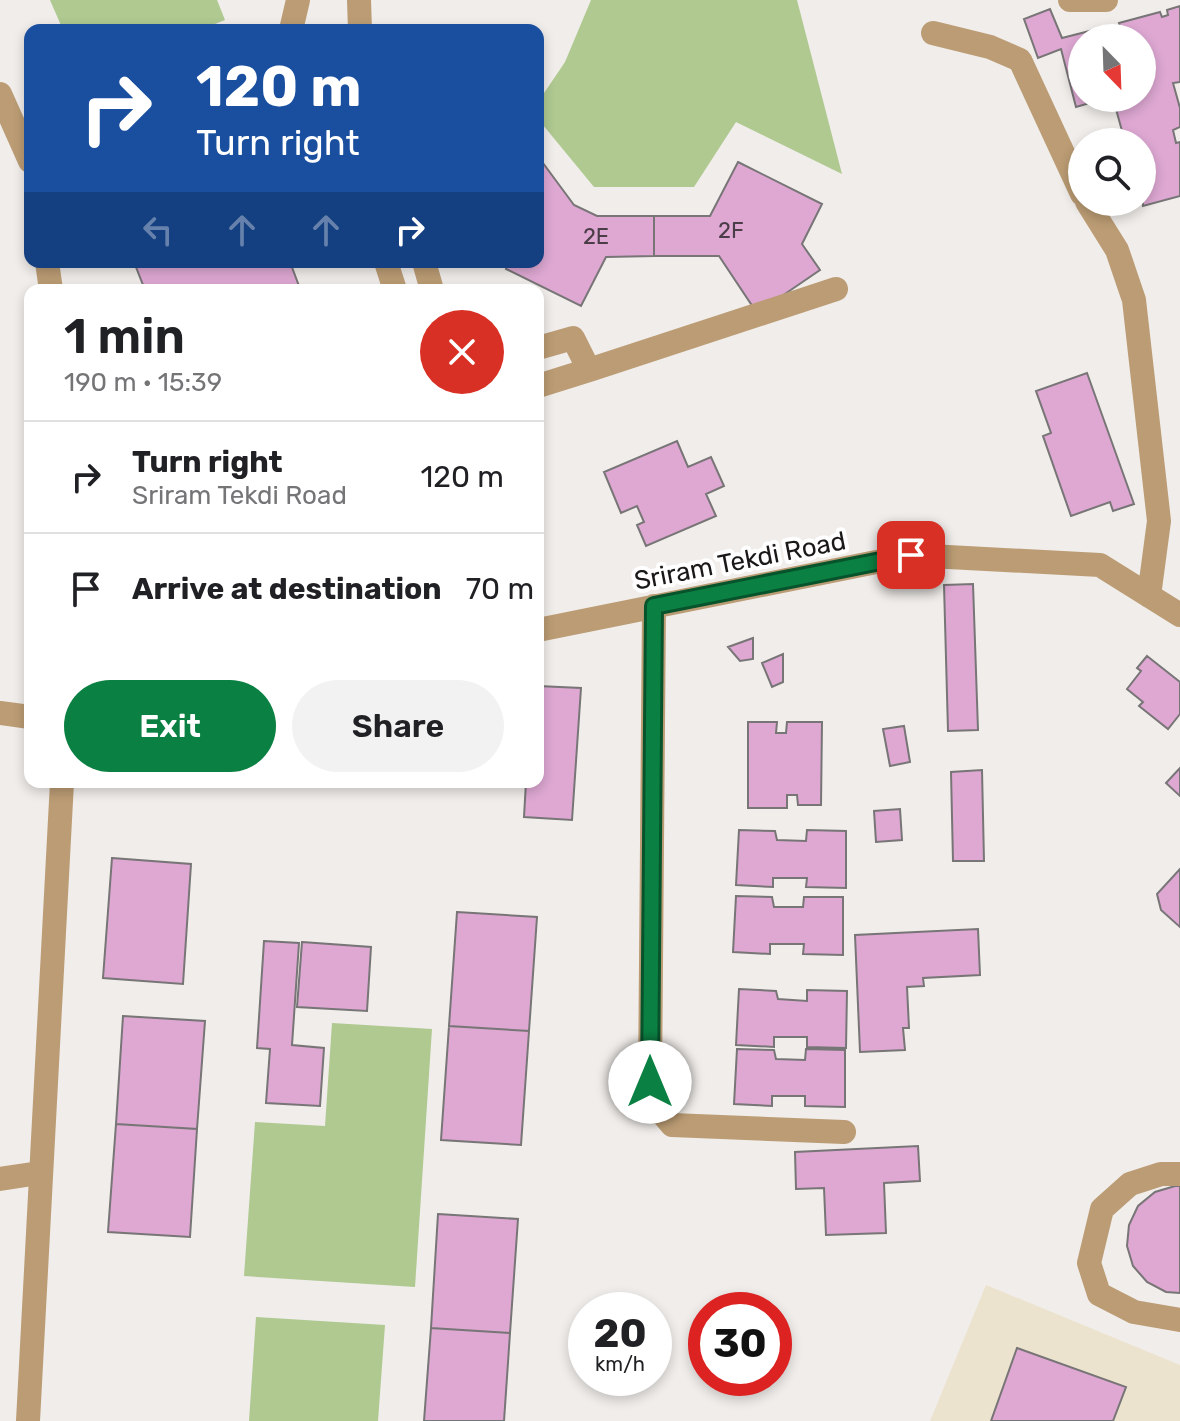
<!DOCTYPE html>
<meta charset="utf-8">
<style>
body{margin:0;font-family:Rubik,sans-serif;background:#f2f2f2;color:#202124;height:100vh;display:flex;flex-direction:column;font-size:30px;white-space:nowrap}
*{box-sizing:border-box;margin:0}
p{font-size:26px;color:#757577}
.icon{flex:none;width:44px;height:44px;fill:none;stroke:currentColor;stroke-width:2;stroke-linecap:round;stroke-linejoin:round}
.map{position:relative;flex:1;overflow:hidden}
.sheet{position:absolute;left:24px;top:284px;width:520px;height:504px;display:flex;flex-direction:column;background:#fff;border-radius:16px;box-shadow:0 4px 12px #0003}
.sheet>*{flex:none}
.top-card{position:absolute;left:24px;top:24px;width:520px;height:244px;border-radius:16px;box-shadow:0 4px 12px #0003;background:#1a4fa0;color:#fff;overflow:hidden}
.needle{width:52px;rotate:157deg}
.buttons{position:absolute;left:1068px;top:24px;display:grid;gap:16px}
.buttons a{display:grid;place-items:center;width:88px;height:88px;border-radius:50%;background:#fff;box-shadow:0 4px 12px #0003;font-size:40px}
.speed{position:absolute;left:568px;top:1292px;display:flex;gap:16px;font-size:40px;font-weight:700;text-align:center}
.speed>*{display:grid;place-content:center;width:104px;height:104px;border-radius:50%;background:#fff;box-shadow:0 4px 12px #0003;line-height:1}
.speed small{font-size:20px;font-weight:400}
.speed .limit{border:12px solid #d22;background:#fff;color:#111}
.pin{position:absolute;display:grid;place-items:center;width:68px;height:68px;color:#fff;margin:-34px;border-radius:16px;box-shadow:0 4px 12px #0006}
.me{position:absolute;width:88px;margin:-44px;rotate:0deg;stroke-linejoin:round;filter:drop-shadow(0 0 6px #0008)}
.turn{display:flex;align-items:center;gap:28px;height:168px;padding:0 40px;font-size:36px}
.turn .icon{width:104px;height:104px;stroke-width:2.5}
.turn b{display:block;font-size:56px;line-height:68px}
.lanes{display:flex;align-items:center;height:76px;padding:0 40px;background:#0003;justify-content:center;gap:40px;direction:ltr}
.lanes .off{opacity:.35}
.round{display:grid;place-items:center;flex:none;width:84px;height:84px;border-radius:42px;background:#f2f2f2}
.overview{display:flex;align-items:center;justify-content:space-between;height:136px;padding:0 40px}
h1{font-size:48px;font-weight:600;line-height:60px}
.action{display:flex;gap:16px;margin-top:auto;padding:16px 40px}
.action a{flex:1;height:92px;border-radius:48px;background:#0b8043;color:#fff;font-size:32px;font-weight:600;line-height:92px;text-align:center}
.action a+a{background:#f2f2f2;color:#202124}
ul{padding:0;list-style:none}
li{display:flex;align-items:center;gap:24px;height:112px;padding:0 40px;border-top:2px solid #e0e0e0}
li div{flex:1}
li b{display:block;font-size:30px}
li em{font-style:normal}
.map>svg:first-child{display:block}
</style>
<div class="map">
<svg width="1180" height="1421" viewBox="0 0 1180 1421">
<rect width="100%" height="100%" fill="#f0edea"/>
<path fill="#ece3ce" d="M986,1285l194,80v56h-250z"/>
<path fill="#afc991" d="M50,0h167l8,20 -25,10h-137z
M591,0h206l45,174 -106,-52 -42,65h-100l-56,-68v-17l27,-40z
M332,1023l100,6 -17,258 -171,-11 11,-154 70,4z
M256,1317l129,8 -7,96h-129z"/>
<path fill="#dea8d3" stroke="#787577" stroke-width="2" d="M1180,6v76l-7,1 7,25v19l-7,3 3,13 4,-1v54l-37,10 -1,-64h-17l-12,-44h29v-60h-60v60h25l-31,9 -15,-58 -23,9 -14,-39 26,-10 12,29 47,-12 3,10 10,-3 -3,-10 41,-11 2,5 6,-2 -1,-5z
M540,159l34,46 23,11h57v40l-48,1 -25,49 -75,-37 3,-7h29z
M738,162l84,42 -20,40 18,26 -63,43 -38,-57h-65v-40h56z
M134,262h156l9,24 -7,4h-147z
M1087,373l47,131 -21,7 -3,-9 -39,14 -28,-80 8,-3 -15,-42z
M677,441l11,26 23,-10 13,29 -18,8 10,22 -70,30 -9,-21 7,-3 -7,-16 -16,7 -17,-41z
M973,584l5,146 -30,1 -4,-146z
M753,638v21l-13,2 -12,-14z
M783,654v28l-11,5 -10,-24z
M1147,656l33,26v32l-12,15 -29,-23 4,-4 -16,-13 14,-18 -4,-3z
M538,686l43,2 -9,132 -48,-3 2,-35h12z
M748,722h29l-1,11h10l1,-11h35l-1,83h-23l-1,-10h-10v13h-39z
M904,726l6,36 -20,4 -7,-37z
M1180,768v28l-14,-13z
M982,770l2,91h-31l-2,-89z
M900,809l2,31 -26,2 -2,-31z
M739,830l36,1 2,9 29,1 1,-11 39,1v57l-40,-1 1,-9h-34v9l-37,-2z
M112,858l79,6 -8,120 -80,-6z
M1180,869v58l-19,-17 -4,-16z
M736,896l36,1 2,10h29l1,-10h39v58l-40,-1 1,-10h-34v10l-37,-2z
M457,912l80,5 -8,114 -80,-5z
M978,929l2,46 -57,3 1,8 -17,1 2,41h-6l2,22 -45,2 -5,-117z
M264,941l35,2 -7,102 32,3 -4,58 -54,-3 4,-54 -13,-1z
M302,942l69,5 -4,64 -70,-4z
M739,989l37,2 2,8 29,2v-11l40,1 -1,57 -39,-1v-10h-33v10l-38,-2z
M123,1016l82,5 -8,108 -81,-5z
M449,1026l80,5 -8,114 -80,-5z
M737,1049l37,1 2,9 29,1 1,-11 39,1v57l-40,-1v-10h-33v10l-38,-2z
M116,1124l81,5 -7,108 -82,-5z
M918,1146l2,35 -36,2 2,50 -60,2 -2,-47 -28,1 -1,-37z
M1175,1186h5v107l-14,-1 -19,-10 -14,-16 -6,-20 2,-21 9,-19 17,-14z
M438,1214l80,5 -8,114 -79,-5z
M431,1328l79,5 -6,88h-80z
M1017,1348l109,39 -13,34h-122z"/>
<g fill="none" stroke-linecap="round" stroke-linejoin="round">
<path stroke="#bb9c74" stroke-width="24" d="M359,0l1,30
M1070,0h36
M291,30l7,-30
M933,33l57,14 30,13 62,134
M0,94l30,67
M1087,202l30,48 17,50 25,221 -10,75
M47,262l4,28
M386,262l9,28
M424,262l8,28
M538,348l35,-10 16,32 -51,16
M589,370l247,-81
M654,606l-4,476 11,30 11,13 172,7
M538,630l373,-75 189,10 80,50
M0,713l30,4
M1180,1174h-19l-31,10 -28,25 -13,54 10,31 35,18 46,8
M0,1179l39,-6
M28,1421l34,-639"/>
</g>
<g fill="none" stroke-linecap="round" stroke-linejoin="round">
<defs>
<path id="route" d="M650,1082l4,-476 257,-51"/>
</defs>
<use href="#route" stroke="#07532c" stroke-width="20"/>
<use href="#route" stroke="#0b8043" stroke-width="14"/>
</g>
<g text-anchor="middle" dominant-baseline="central" stroke-width="8" stroke-linejoin="round" paint-order="stroke">
<g font-size="22" fill="#4b3d47">
<text x="731" y="230">2F</text>
<text x="596" y="236">2E</text>
</g>
<g font-size="26" fill="#1a1918" stroke="#fff">
<text transform="translate(740 561) rotate(-11)">Sriram Tekdi Road</text>
</g>
</g>
</svg>
<div class="buttons">
<a><svg class="needle" viewBox="-14 -14 28 28"><path d="M0-13l5 13h-10z" fill="#e53935"/><path d="M0 13l5-13h-10z" fill="#757577"/></svg></a>
<a><svg class="icon" aria-label="search" viewBox="0 0 24 24"><circle cx="10" cy="10" r="6"/><path d="M15 15l6 6"/></svg></a>
</div>
<div class="speed"><div>20<small>km/h</small></div><div class="limit">30</div></div>
<div class="pin" style="left:911px;top:555px;background:#d93025"><svg class="icon" aria-label="arrive" viewBox="0 0 24 24"><path d="M6 21V4h12l-3 4 3 4H6"/></svg></div>
<svg class="me" style="left:650px;top:1082px" viewBox="-20 -20 40 40"><circle r="19" fill="#fff"/><path d="M0-13L10 11 0 6-10 11z" fill="#0b8043"/></svg>
<div class="top-card">
<div class="turn"><svg class="icon" aria-label="right" viewBox="0 0 24 24"><path d="M7 20v-9h11M14 6l5 5-5 5"/></svg><div><b>120 m</b>Turn right</div></div>
<div class="lanes"><svg class="icon off" aria-label="left" viewBox="0 0 24 24"><path d="M17 20v-9H6M10 6l-5 5 5 5"/></svg><svg class="icon off" aria-label="ahead" viewBox="0 0 24 24"><path d="M12 20V5M6 11l6-6 6 6"/></svg><svg class="icon off" aria-label="ahead" viewBox="0 0 24 24"><path d="M12 20V5M6 11l6-6 6 6"/></svg><svg class="icon" aria-label="right" viewBox="0 0 24 24"><path d="M7 20v-9h11M14 6l5 5-5 5"/></svg></div>
</div>
<section class="sheet">
<div class="overview"><div><h1>1 min</h1><p>190 m · 15:39</p></div><a class="round" style="background:#d93025;color:#fff"><svg class="icon" aria-label="close" viewBox="0 0 24 24"><path d="M6 6l12 12M18 6L6 18"/></svg></a></div>
<ul>
<li><svg class="icon" aria-label="right" viewBox="0 0 24 24"><path d="M7 20v-9h11M14 6l5 5-5 5"/></svg><div><b>Turn right</b><p>Sriram Tekdi Road</p></div><em>120 m</em></li>
<li><svg class="icon" aria-label="arrive" viewBox="0 0 24 24"><path d="M6 21V4h12l-3 4 3 4H6"/></svg><div><b>Arrive at destination</b></div><em>70 m</em></li>
</ul>
<div class="action"><a>Exit</a><a>Share</a></div>
</section>
</div>
